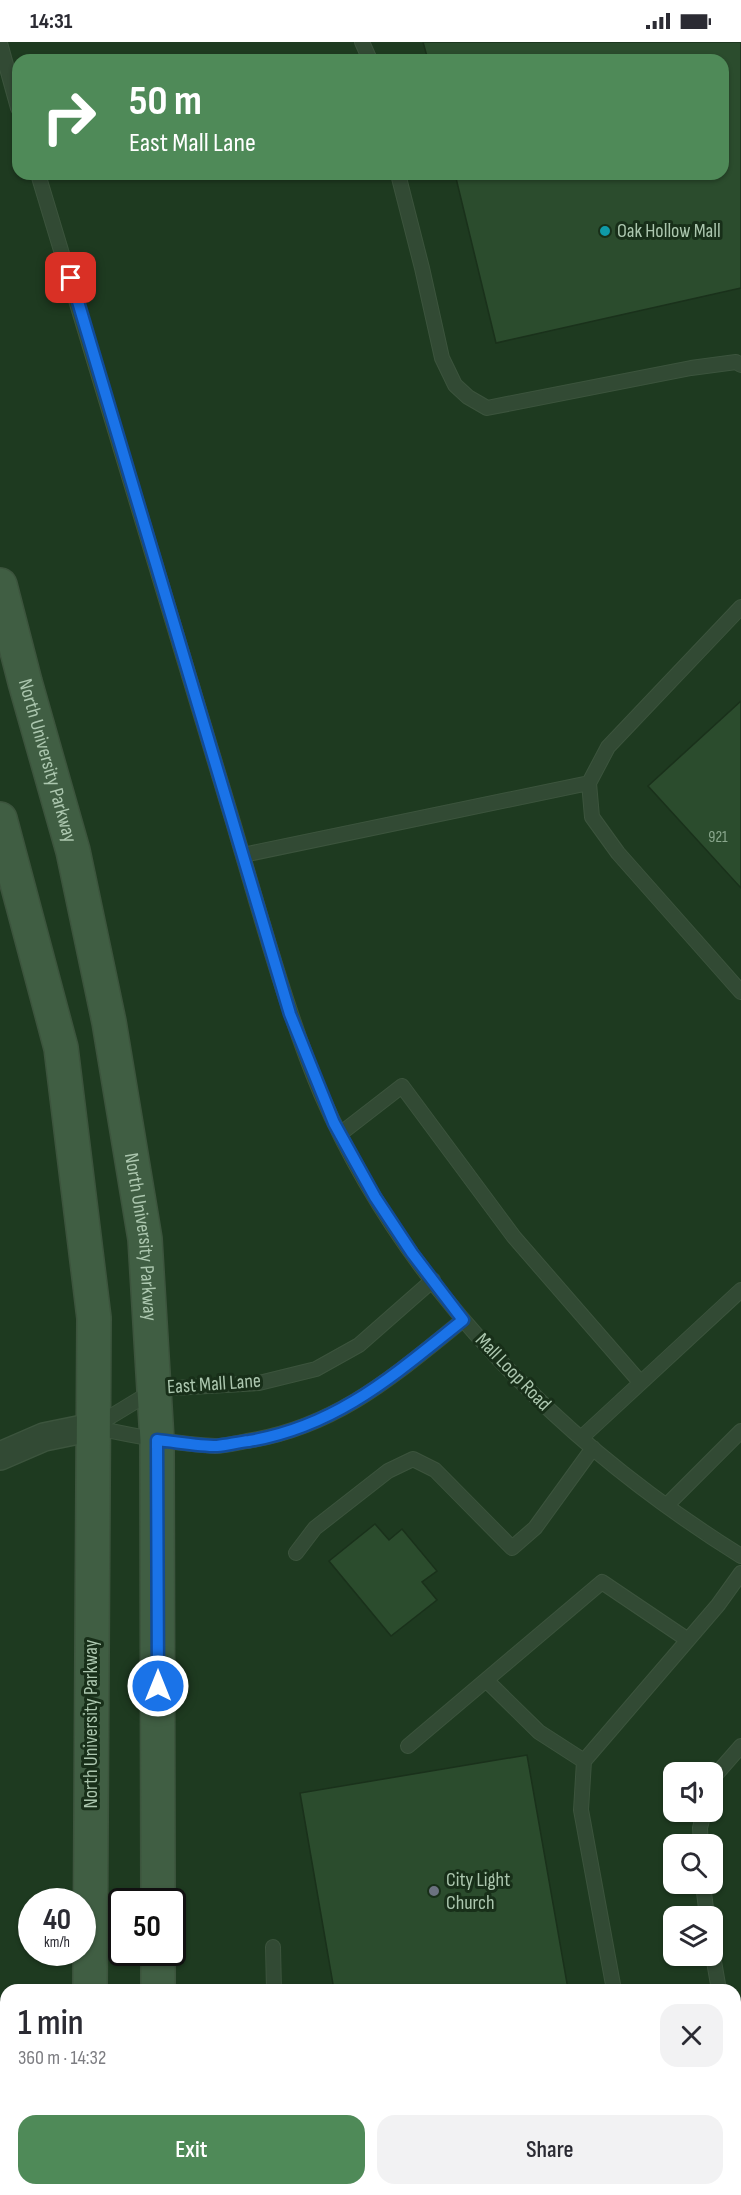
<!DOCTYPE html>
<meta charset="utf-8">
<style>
body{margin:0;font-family:"Sofia Sans Condensed",sans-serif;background:#f2f2f3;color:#2b2b33;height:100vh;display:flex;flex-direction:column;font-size:22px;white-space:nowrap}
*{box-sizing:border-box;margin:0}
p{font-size:20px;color:#7c7c81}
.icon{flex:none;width:33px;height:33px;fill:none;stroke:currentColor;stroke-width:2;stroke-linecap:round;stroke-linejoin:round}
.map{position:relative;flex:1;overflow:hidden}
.panel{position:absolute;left:0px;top:1942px;width:741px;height:212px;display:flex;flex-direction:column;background:#fff;border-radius:18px 18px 0 0;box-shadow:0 2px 4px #0004}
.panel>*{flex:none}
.top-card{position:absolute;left:12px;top:12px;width:717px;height:126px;border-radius:18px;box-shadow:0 2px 4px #0004;background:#4f8a58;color:#fff;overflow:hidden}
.tools{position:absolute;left:663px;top:1720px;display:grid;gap:12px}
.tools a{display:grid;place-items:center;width:60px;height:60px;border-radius:12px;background:#fff;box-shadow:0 2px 4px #0004;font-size:30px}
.speed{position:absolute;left:18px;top:1846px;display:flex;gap:12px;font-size:30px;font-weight:700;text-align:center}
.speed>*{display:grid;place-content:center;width:78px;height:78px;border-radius:50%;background:#fff;box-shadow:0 2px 4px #0004;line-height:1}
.speed small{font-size:15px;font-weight:400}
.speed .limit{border:3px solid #111;border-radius:9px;background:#fff;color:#111}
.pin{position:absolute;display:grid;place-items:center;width:51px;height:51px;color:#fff;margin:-26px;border-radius:12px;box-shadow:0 3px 9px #0006}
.me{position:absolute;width:66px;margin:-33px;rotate:0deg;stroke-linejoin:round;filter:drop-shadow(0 0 4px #0008)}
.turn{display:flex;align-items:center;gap:21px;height:126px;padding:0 18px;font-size:27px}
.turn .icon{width:78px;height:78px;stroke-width:2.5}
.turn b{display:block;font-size:42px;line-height:51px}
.round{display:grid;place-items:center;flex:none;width:63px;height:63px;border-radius:18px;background:#f2f2f3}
.summary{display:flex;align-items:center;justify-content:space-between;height:102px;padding:0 18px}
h1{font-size:36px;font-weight:600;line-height:45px}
.button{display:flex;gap:12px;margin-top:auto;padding:12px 18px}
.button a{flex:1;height:69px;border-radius:18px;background:#4f8a58;color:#fff;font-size:24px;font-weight:600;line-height:69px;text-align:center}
.button a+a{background:#f2f2f3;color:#2b2b33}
.status{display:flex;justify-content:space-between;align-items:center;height:42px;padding:0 30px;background:#fff;direction:ltr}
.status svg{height:16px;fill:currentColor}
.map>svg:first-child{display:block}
</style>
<div class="status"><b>14:31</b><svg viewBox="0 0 49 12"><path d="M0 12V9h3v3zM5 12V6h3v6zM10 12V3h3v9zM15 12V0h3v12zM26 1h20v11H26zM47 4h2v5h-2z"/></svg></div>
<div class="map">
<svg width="741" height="2153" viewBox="0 0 741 2153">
<rect width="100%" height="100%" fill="#1e3a20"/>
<path fill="#2b4c2d" stroke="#1a311b" stroke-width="1.5" d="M423,0h318v246l-245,55 -41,-169h268v-114h-295z
M741,659v187l-93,-102z
M375,1482l14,16 13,-11 35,42 -15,11 15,18 -46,36 -62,-75z
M527,1713l41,234 -234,1 -34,-197z"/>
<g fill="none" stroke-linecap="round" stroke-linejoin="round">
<defs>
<path id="lane" d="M362,0l8,18
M0,1l18,65
M38,132c56,181 110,363 164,545 19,62 37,123 55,185 19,64 38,128 64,190 84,194 242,351 420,462
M398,132l24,94 20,90 13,27 13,12 19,11 204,-40 45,-6 5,3
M741,565l-133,140 -19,36 3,34 26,36 123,139
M243,813l346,-72
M340,1092l62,-48 112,151 126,145
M95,1384l61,-37 103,-6 57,-14 43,-24 74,-65
M93,1385c40,9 81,17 122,19 10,0 21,-3 32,-5 90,-14 148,-66 216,-121
M581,1396l160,-148
M667,1463l74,-74
M296,1511l19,-25 73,-57 25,-12 22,11 77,78 23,-20 58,-80
M486,1638l53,52 45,29
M408,1704l194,-164 86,58
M712,1737l29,-33
M701,1803l-1,-17 4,-16
M703,1842l4,33
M273,1905l1,43
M712,1908l7,40
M614,1948l-33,-180 3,-49 134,-156 23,-32
M735,2021l6,6"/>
<path id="street" d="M0,1414l44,-19 49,-10"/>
<g id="secondary">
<path id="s1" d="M0,543l25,97 48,169 36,171 36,217 12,201 1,462"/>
<path d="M0,777l61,229 33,270 -4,672"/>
<path d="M158,1948v-37"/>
<path d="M157,2148v5"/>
<path d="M89,2153v-5"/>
</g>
</defs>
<use href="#lane" stroke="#3c543d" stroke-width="16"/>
<use href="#street" stroke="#3c543d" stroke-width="30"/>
<use href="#secondary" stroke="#3c543d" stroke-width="36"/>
<use href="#lane" stroke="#324a34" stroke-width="14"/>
<use href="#street" stroke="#324a34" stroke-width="27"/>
<use href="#secondary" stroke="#405e43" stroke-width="33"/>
</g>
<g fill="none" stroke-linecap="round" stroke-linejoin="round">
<defs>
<path id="route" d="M71,236l219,736 44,109 41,74 37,56 51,67c-68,54 -125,106 -214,121 -10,1 -22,4 -32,5 -19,0 -40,-4 -60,-6l1,246"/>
</defs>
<use href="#route" stroke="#114b97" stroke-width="15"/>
<use href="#route" stroke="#1a73e8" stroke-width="10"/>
</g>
<circle fill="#0f9aa8" stroke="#182f19" stroke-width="2" cx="605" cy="189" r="6"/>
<circle fill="#6b7280" stroke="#182f19" stroke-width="2" cx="434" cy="1849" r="6"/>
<g text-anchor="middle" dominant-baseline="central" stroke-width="6" stroke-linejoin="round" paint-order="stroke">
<g font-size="16" fill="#8ba88e">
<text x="718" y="795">921</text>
</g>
<g font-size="20" fill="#acc7af" stroke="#182f19" text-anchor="start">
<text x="617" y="189">Oak Hollow Mall</text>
<text x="446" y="1838">City Light<tspan x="446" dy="23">Church</tspan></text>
</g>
<g font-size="20" fill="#acc7af" stroke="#182f19">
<text stroke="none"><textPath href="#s1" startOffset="182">North University Parkway</textPath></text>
<text stroke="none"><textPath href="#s1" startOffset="668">North University Parkway</textPath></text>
<text transform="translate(513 1330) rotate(46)">Mall Loop Road</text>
<text transform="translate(214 1342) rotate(-4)">East Mall Lane</text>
<text transform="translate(91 1682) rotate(-90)">North University Parkway</text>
</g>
</g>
</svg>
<div class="tools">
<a><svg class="icon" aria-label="sound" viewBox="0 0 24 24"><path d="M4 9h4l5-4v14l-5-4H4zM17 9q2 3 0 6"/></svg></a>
<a><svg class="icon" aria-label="search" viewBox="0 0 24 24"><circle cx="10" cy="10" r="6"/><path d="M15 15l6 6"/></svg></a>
<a><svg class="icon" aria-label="layers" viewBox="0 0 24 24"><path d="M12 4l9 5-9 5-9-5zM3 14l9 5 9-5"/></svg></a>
</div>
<div class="speed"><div>40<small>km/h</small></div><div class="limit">50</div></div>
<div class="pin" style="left:71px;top:236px;background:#d93025"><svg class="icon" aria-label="arrive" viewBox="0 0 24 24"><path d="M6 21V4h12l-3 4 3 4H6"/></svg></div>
<svg class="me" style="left:158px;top:1644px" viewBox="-20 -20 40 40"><circle r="17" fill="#1a73e8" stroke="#fff" stroke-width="3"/><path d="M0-11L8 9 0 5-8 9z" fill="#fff"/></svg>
<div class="top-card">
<div class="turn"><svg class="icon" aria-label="right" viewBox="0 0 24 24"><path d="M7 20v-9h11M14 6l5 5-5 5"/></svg><div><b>50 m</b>East Mall Lane</div></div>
</div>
<section class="panel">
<div class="summary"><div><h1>1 min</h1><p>360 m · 14:32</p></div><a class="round"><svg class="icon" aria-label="close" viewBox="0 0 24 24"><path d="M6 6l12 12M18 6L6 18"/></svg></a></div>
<div class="button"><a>Exit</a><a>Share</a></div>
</section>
</div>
